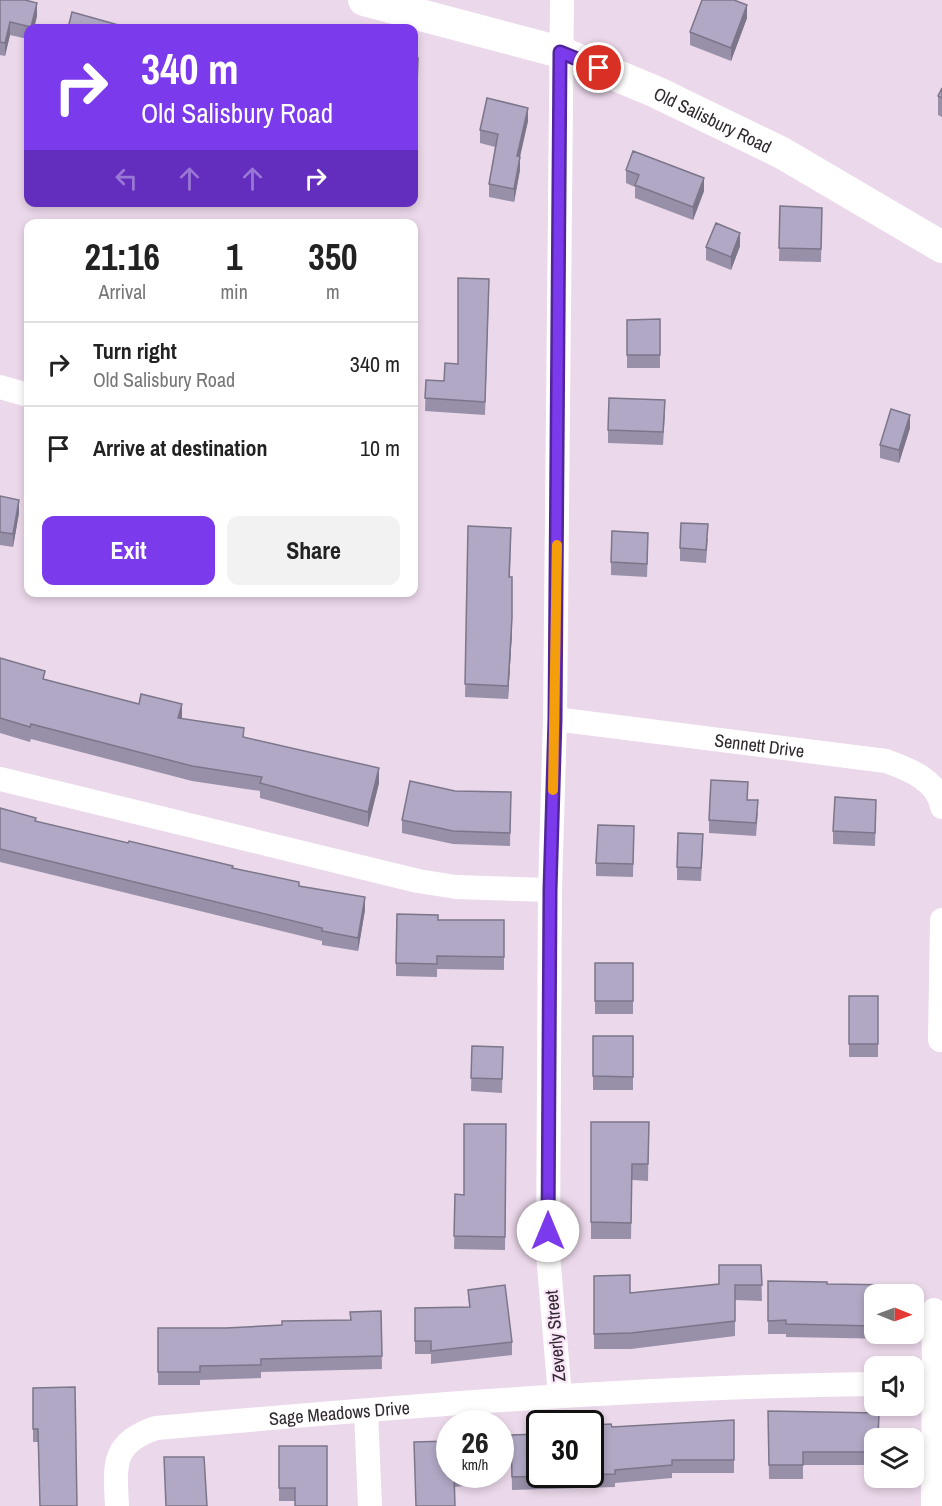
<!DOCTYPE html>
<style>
body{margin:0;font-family:"Archivo Narrow",sans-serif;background:#f2f2f2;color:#222;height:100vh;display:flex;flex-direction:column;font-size:22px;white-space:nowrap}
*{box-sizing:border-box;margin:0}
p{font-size:20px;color:#767676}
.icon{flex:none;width:33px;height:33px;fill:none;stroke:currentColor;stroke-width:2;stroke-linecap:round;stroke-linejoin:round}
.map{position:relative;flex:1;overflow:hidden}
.panel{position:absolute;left:24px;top:219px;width:394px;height:378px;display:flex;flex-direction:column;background:#fff;border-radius:12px;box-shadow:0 3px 9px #0003}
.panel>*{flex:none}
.guide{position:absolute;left:24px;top:24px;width:394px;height:183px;border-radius:12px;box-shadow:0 3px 9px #0003;background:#7c3aed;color:#fff;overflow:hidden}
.needle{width:39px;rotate:91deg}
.controls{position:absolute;left:864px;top:1284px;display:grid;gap:12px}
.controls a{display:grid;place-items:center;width:60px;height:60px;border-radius:12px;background:#fff;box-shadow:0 3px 9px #0003;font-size:30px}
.speed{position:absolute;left:436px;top:1410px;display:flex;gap:12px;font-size:30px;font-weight:700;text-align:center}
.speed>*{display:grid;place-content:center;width:78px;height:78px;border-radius:50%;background:#fff;box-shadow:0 3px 9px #0003;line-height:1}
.speed small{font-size:15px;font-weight:400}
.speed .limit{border:3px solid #111;border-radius:9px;background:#fff;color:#111}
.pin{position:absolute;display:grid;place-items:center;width:51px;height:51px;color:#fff;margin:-26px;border:3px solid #fff;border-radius:50%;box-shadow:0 2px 6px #0007}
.me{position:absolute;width:66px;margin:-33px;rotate:0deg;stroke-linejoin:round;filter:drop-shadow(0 0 4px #0008)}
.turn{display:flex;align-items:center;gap:21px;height:126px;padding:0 18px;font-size:27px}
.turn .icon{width:78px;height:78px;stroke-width:2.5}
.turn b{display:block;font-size:42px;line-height:51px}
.lanes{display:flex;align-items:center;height:57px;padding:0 18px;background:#0003;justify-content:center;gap:30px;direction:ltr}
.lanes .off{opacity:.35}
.eta{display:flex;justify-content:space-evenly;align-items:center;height:102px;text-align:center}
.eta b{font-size:36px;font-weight:800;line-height:42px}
.action{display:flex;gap:12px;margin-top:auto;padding:12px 18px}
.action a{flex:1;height:69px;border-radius:12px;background:#7c3aed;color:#fff;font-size:24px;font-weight:800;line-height:69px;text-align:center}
.action a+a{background:#f2f2f2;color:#222}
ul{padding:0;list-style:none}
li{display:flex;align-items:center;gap:18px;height:84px;padding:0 18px;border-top:2px solid #e0e0e0}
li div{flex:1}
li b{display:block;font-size:22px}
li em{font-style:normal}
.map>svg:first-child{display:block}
</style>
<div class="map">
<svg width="942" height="1506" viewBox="0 0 942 1506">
<rect width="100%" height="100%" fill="#ebd8ea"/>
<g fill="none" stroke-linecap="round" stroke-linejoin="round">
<g stroke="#fff" stroke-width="24">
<path d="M0,387l28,8"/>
<path id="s1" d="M555,719l331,42c22,8 52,19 56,46"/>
<path d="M0,779l418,102 38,6 94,3"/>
<path d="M940,1040l2,-120"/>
<path d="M560,1396l-12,-142 2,-364 5,-171 7,-719"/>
<path d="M366,1411l4,95"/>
<path id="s2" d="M117,1506c-2,-41 -6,-63 39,-78 239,-21 478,-41 718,-44"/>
<path d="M933,1506l1,-196"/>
</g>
<path stroke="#fff" stroke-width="32" id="s3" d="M364,0l196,52 96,40 126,61 160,94"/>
</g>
<path fill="#9890a9" d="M0,0l37,16 -3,12h-6v11l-18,-4 -5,21 -5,-1z
M747,18l-16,43 -41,-16v-13z
M414,58l4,13 -2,50h-2z
M942,88v29l-4,-2v-19z
M528,121l-8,36v13l-6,32 -25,-5v-13l6,-37 -15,-4v-13z
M626,170l78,21 -11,29 -58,-22v-11l-9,-4z
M780,206l42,2 -1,54 -42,-1z
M740,246l-9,24 -25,-10v-13z
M489,292l-4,123 -60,-4 1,-31 18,1 14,-17z
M660,319v49h-33v-48z
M665,414l-2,31 -55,-2v-13z
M910,428l-11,35 -19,-5v-13z
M0,496l19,17 -6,34 -13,-2z
M468,526l43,15 -1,36 2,55 -4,67 -43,-2z
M708,538l-2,25 -26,-2v-13z
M648,546l-1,31 -36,-2v-13z
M247,592h62v5l-62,-1z
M0,658l45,21 137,39 62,20 135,45 -11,44 -108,-29v-7l-68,-10 -161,-42 -1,3 -30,-9z
M511,792l-1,54 -57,-2 -51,-11v-13z
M748,800l10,13 -2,23 -47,-3v-13z
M0,808l36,14 197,46 66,18 66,24 -7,41 -36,-6v-4l-322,-79z
M876,813l-1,33 -42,-2v-13z
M634,826l-1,51 -37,-1v-13z
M703,847l-2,34 -24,-1v-13z
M438,920h66v50l-67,-1v8l-41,-1v-13z
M595,963h38v51h-38z
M849,996h29v61h-29z
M593,1036h40v54h-40z
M472,1046l31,1 -1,46 -31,-2z
M591,1122h58l-1,59 -16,-1 -1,59h-40z
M506,1124l-1,126 -51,-1 1,-55 9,1z
M761,1265l1,36 -27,-1v36l-104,13h-37v-73l36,17 89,-9z
M768,1281l59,3 47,10v40h22v5l-110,-2v-3h-18z
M468,1290l44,52v13l-81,9v-10h-16v-46l54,-1z
M381,1311l1,58 -121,3v6l-61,2v5h-42v-57h68l56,-3 68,-5z
M75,1387l-37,55h-5v-54z
M768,1411l106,27v27h-71v14h-34z
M734,1420v53h-62v5l-57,5v4l-103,3 -1,-55 29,39 72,-47z
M279,1446l48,60 -32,-5h-16z
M450,1474h14v12l-10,1z"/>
<path fill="#7c768a" d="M37,3v13l-3,12h-3z
M747,5v13l-16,43v-13z
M10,22v13l-5,21v-13z
M528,108v13l-11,48v-13z
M520,157v13l-6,32v-13z
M704,178v13l-11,29v-13z
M740,233v13l-9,24v-13z
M910,415v13l-11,35v-13z
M19,500v13l-6,34v-13z
M512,577v55l-4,67v-13z
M182,704v15l-4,-1z
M379,768v15l-11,44v-15z
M365,897v13l-7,41v-13z"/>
<path fill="#b1a8c5" stroke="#7c768a" stroke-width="1.5" d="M0,0h25l12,3 -6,24 -21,-5 -5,21 -5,-1z
M702,0h32l13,5 -16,43 -41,-16z
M72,12l50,14 -1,2h-53z
M414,58h4l-2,50h-2z
M942,88v10l-4,-2z
M487,98l41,10 -11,48 3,1 -6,32 -25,-5 9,-50 -18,-4z
M633,151l71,27 -11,29 -58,-22 4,-10 -13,-5z
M780,206l42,2 -1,41 -42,-1z
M716,223l24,10 -9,24 -25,-10z
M458,278l31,1 -4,123 -60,-4 1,-18 18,1 1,-18 13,1z
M660,319v36h-33v-35z
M609,398l56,2 -2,32 -55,-2z
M891,409l19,6 -11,35 -19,-5z
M0,496l19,4 -6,34 -13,-2z
M681,523l27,1 -2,26 -26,-2z
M468,526l43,2 -2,49h3v41l-4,68 -43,-2z
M612,531l36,2 -1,31 -36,-2z
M0,658l45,13 -2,8 96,25 2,-10 41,10 -4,14 66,10 -1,9 136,31 -11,44 -108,-29 2,-6 -70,-11 -161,-42 -1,3 -30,-9z
M711,780l37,2 -1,18h11l-2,23 -47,-3z
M410,781l45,10 56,1 -1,41 -57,-2 -51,-11z
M835,797l41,3 -1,33 -42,-2z
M0,808l36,10 -1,3 93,22 1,-2 104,25 -1,2 67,14v4l66,11 -7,41 -36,-7v-3l-322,-79z
M598,825l36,1 -1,38 -37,-1z
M678,833l25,1 -2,34 -24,-1z
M397,914l41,1v5h66v37l-67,-1v8l-41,-1z
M595,963h38v38h-38z
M849,996h29v48h-29z
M593,1036h40v41l-40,-1z
M472,1046l31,1 -1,32 -31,-1z
M591,1122h58l-1,42h-16l-1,59 -40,-1z
M464,1124h42l-1,113 -51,-1 1,-42 9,1z
M719,1265h42l1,20h-27v36l-104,12 -37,1v-58l36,-1v18l89,-9z
M768,1281l59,1v2l69,1v9h-22v32l-88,-2v-4l-18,1z
M505,1285l7,57 -81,9v-10h-16v-33l55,-1 -2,-17z
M381,1311l1,45 -121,3v6l-61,1v6h-42v-44h68l56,-3v-4l69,-1 -1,-8z
M75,1387l2,119h-37l-2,-77h-5v-41z
M768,1411l111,2 -1,25h-4v14h-71v13h-34z
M734,1420v40h-62v5l-57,5v4l-103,3 -1,-42 29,-1v40h51v-49l20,-1 1,3z
M450,1441v33h4l1,32h-39l-2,-64z
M279,1446h48v60h-32v-18h-16z
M164,1457h40l3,49h-41z"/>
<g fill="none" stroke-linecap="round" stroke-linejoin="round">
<defs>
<path id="route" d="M548,1231l2,-341 5,-171 5,-667 39,16"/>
</defs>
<use href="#route" stroke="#51269a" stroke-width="15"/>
<use href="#route" stroke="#7c3aed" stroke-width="10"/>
<path stroke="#f59e0b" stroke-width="10" d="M553,790l4,-245"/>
</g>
<g text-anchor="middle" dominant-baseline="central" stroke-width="4.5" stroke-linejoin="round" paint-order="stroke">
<g font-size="18" fill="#30282f" stroke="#f9e5f7">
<text stroke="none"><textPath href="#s3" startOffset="370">Old Salisbury Road</textPath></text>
<text stroke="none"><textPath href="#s1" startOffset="206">Sennett Drive</textPath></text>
<text transform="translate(555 1336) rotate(-95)">Zeverly Street</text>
<text stroke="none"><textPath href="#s2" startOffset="282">Sage Meadows Drive</textPath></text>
</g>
</g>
</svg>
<div class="controls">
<a><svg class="needle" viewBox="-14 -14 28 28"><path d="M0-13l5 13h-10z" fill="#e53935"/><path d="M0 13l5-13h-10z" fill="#767676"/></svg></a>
<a><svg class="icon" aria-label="sound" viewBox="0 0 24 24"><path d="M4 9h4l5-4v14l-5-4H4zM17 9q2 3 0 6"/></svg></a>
<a><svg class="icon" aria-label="layers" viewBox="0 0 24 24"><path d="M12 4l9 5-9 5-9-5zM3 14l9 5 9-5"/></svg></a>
</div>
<div class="speed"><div>26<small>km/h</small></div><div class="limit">30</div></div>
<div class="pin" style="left:599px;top:68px;background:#d93025"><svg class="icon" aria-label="arrive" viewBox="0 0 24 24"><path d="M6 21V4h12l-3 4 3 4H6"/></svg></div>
<svg class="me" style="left:548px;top:1231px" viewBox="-20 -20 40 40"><circle r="19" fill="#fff"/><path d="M0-13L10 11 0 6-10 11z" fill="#7c3aed"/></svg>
<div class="guide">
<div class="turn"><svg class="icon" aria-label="right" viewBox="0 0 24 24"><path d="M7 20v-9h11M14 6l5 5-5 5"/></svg><div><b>340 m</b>Old Salisbury Road</div></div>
<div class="lanes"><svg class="icon off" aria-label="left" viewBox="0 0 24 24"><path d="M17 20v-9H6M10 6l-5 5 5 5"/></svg><svg class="icon off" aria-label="ahead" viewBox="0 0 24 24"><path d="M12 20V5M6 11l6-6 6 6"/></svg><svg class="icon off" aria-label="ahead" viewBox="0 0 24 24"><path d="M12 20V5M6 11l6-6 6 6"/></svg><svg class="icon" aria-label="right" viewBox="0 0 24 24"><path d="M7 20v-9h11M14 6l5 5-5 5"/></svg></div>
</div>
<section class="panel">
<div class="eta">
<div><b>21:16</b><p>Arrival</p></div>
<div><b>1</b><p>min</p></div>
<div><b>350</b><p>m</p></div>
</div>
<ul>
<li><svg class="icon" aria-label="right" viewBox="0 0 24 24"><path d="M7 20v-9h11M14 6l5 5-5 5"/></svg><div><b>Turn right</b><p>Old Salisbury Road</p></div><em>340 m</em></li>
<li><svg class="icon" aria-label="arrive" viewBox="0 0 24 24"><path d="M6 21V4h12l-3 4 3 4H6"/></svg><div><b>Arrive at destination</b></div><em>10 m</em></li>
</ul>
<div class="action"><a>Exit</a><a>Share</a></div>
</section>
</div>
